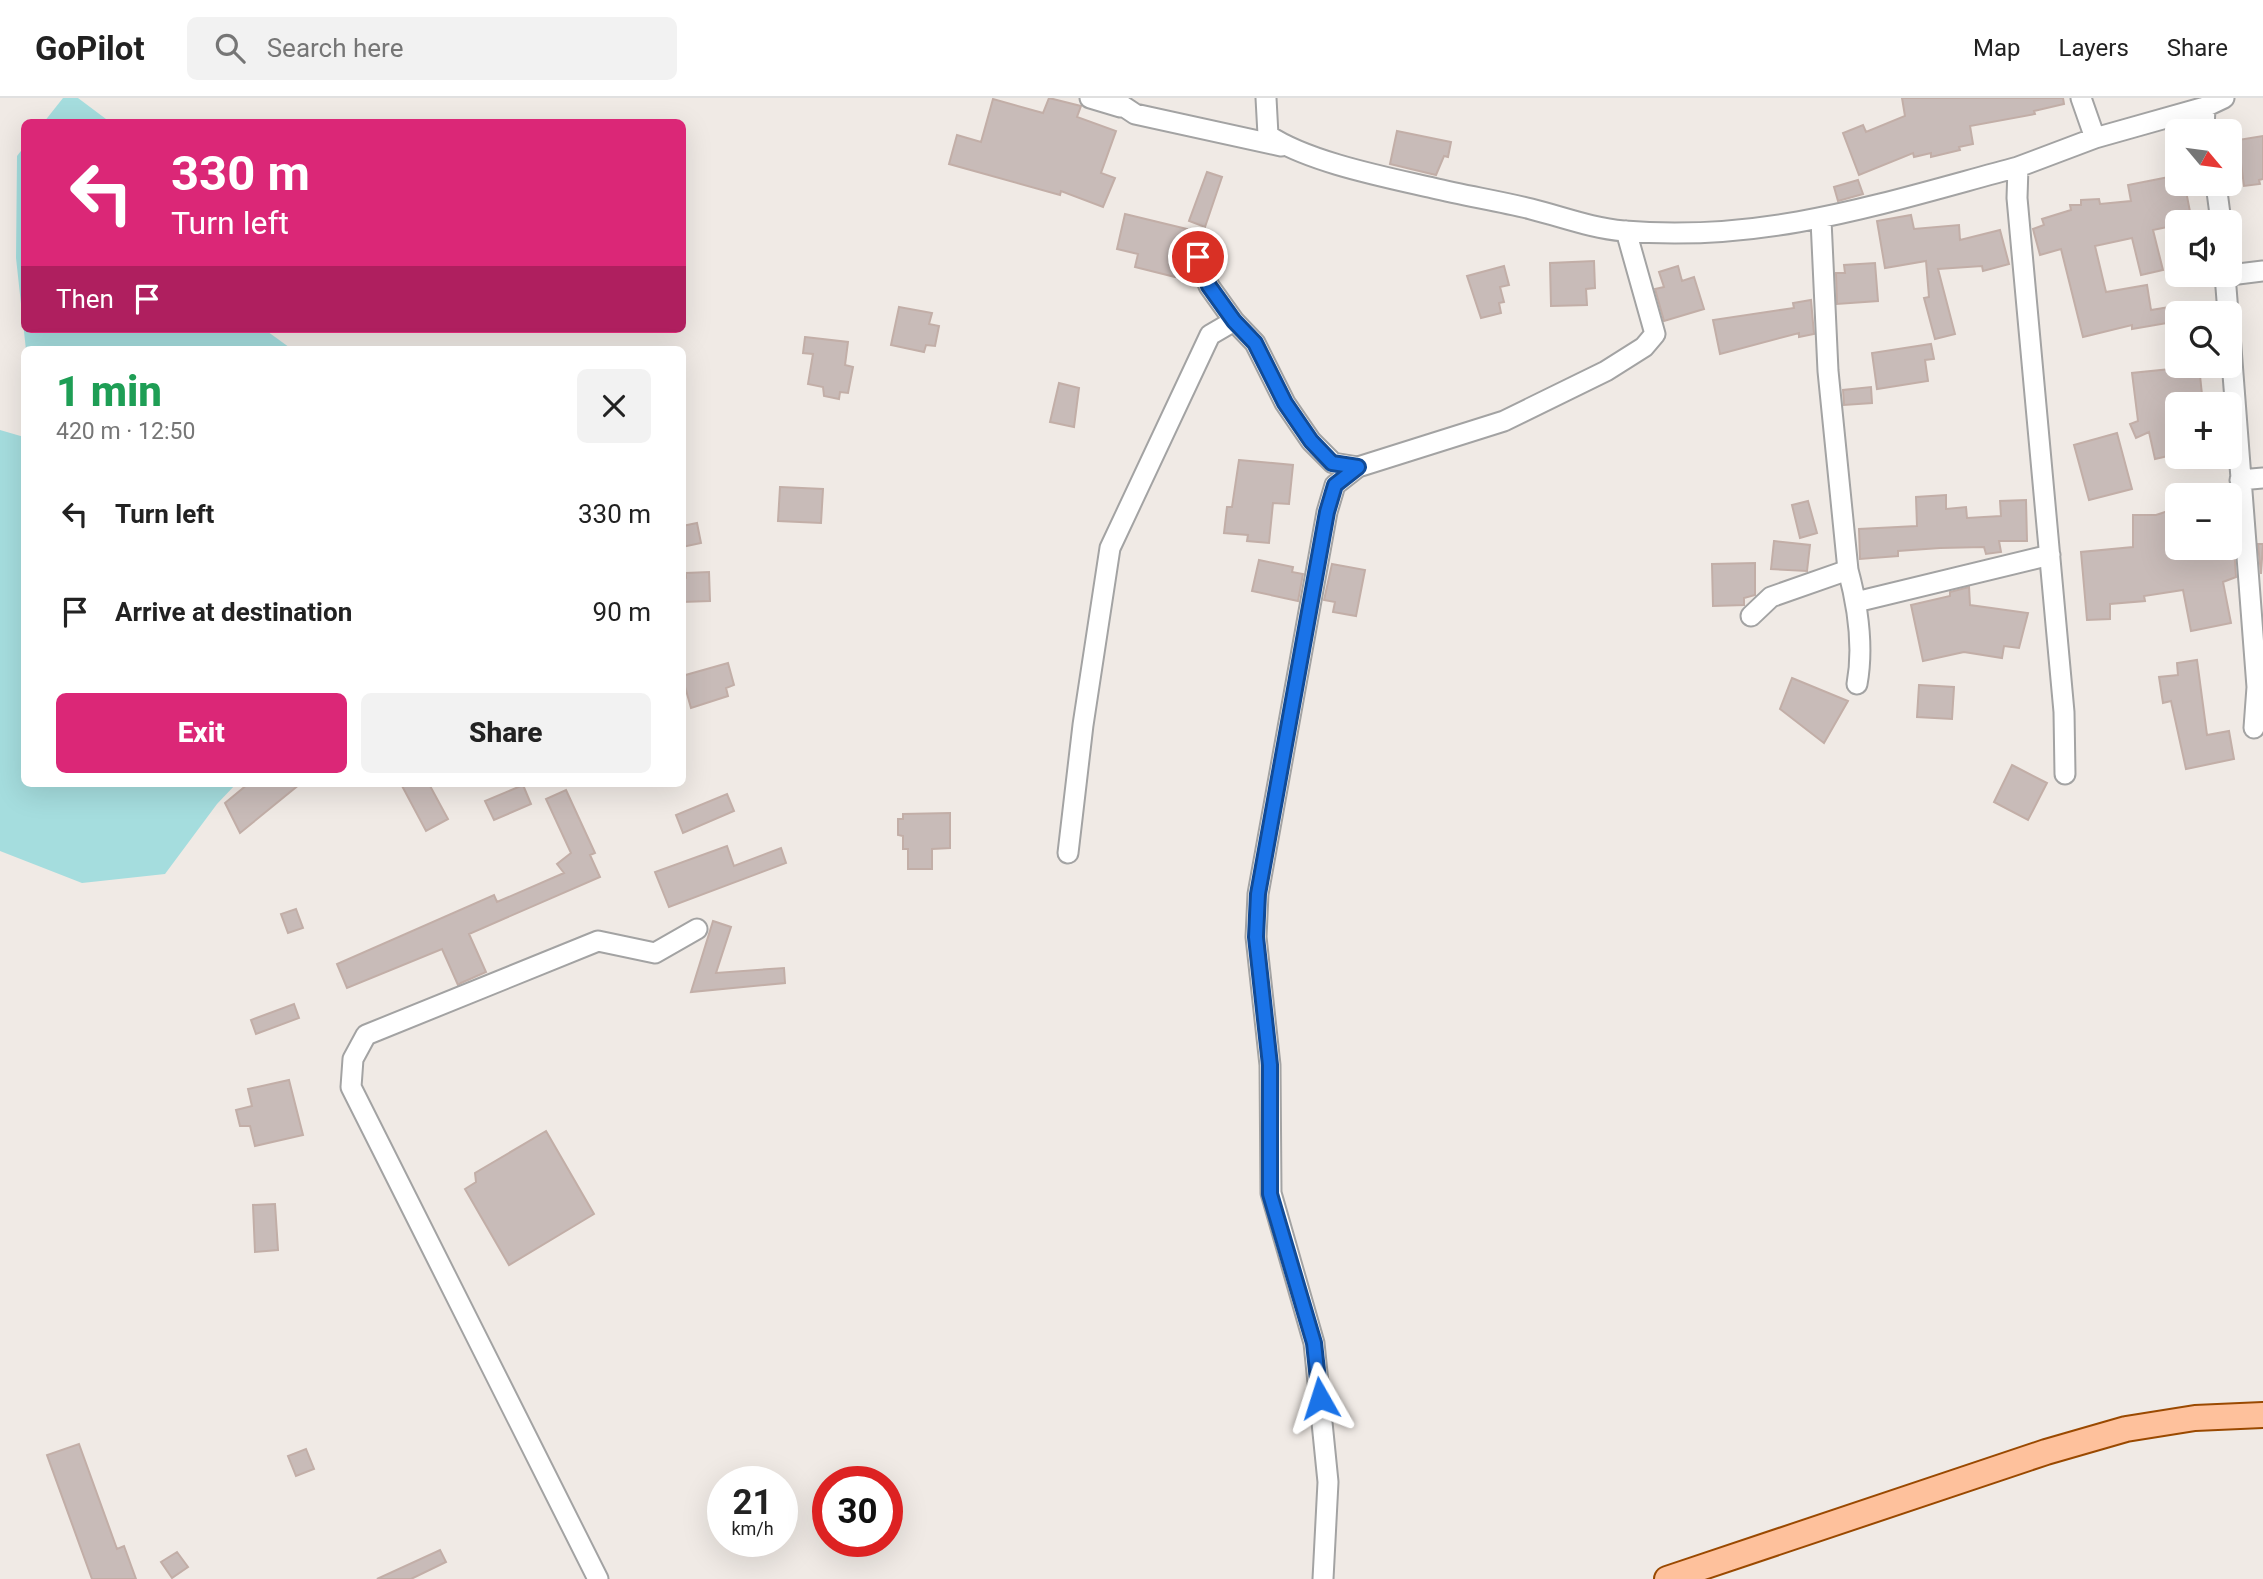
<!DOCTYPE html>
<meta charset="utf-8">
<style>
body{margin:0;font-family:Roboto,sans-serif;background:#f2f2f2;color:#222;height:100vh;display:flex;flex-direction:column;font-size:26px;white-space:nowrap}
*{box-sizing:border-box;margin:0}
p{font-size:23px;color:#767676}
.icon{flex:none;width:38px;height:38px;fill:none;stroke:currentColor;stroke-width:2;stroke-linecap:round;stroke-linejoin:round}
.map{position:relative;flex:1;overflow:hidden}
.details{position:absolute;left:21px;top:248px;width:665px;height:441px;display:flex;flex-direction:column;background:#fff;border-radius:10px;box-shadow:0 7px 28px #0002}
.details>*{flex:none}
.top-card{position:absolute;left:21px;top:21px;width:665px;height:214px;border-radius:10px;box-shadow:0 7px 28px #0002;background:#db2777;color:#fff;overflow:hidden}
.needle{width:46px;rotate:119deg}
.tools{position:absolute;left:2165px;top:21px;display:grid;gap:14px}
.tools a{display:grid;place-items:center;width:77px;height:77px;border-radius:10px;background:#fff;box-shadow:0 7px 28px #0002;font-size:35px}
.speed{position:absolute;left:707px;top:1368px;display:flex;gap:14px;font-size:35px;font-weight:700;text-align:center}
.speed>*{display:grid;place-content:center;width:91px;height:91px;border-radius:50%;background:#fff;box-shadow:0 7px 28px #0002;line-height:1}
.speed small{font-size:18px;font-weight:400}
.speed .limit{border:10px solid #d22;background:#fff;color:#111}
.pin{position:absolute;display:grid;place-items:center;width:60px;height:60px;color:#fff;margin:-30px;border:4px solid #fff;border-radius:50%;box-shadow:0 2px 7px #0007}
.me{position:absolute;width:77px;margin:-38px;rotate:354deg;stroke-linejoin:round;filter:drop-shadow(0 0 5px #0008)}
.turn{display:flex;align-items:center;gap:24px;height:147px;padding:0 35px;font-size:32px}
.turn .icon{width:91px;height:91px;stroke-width:2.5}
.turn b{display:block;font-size:49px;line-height:60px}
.then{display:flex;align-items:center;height:66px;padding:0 35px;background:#0003;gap:14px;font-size:26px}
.round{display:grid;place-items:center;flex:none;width:74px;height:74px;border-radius:10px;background:#f2f2f2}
.summary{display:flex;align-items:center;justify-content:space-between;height:119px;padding:0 35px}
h1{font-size:42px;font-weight:800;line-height:52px;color:#1e9e55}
.button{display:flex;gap:14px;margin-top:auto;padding:14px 35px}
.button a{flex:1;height:80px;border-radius:10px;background:#db2777;color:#fff;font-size:28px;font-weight:800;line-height:80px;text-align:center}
.button a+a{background:#f2f2f2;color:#222}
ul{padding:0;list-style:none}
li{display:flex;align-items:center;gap:21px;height:98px;padding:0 35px}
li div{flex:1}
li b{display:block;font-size:26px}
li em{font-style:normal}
header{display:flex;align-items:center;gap:42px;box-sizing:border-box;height:98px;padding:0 35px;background:#fff;border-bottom:2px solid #e0e0e0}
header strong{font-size:33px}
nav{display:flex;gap:38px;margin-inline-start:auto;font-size:24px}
.search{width:490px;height:63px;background:#f2f2f2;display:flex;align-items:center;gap:18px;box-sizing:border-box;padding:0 24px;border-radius:10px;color:#767676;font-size:26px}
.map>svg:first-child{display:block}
</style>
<header>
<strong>GoPilot</strong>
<div class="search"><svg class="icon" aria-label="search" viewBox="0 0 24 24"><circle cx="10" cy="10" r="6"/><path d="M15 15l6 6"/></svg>Search here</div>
<nav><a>Map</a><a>Layers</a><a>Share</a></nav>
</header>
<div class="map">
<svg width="2263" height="1481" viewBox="0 0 2263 1481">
<rect width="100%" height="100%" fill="#f0eae5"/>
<path fill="#a5ddde" d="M63,0h15l32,24h-66z
M24,49v182h240l29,21h-267l-10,-92 1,-102z
M0,332l24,7v347h212l-19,20 -52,70 -83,9 -82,-32z"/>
<path fill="#c8bbb8" stroke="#c2aea7" stroke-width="2" d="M1049,0l32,8 -4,11 39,14 -15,42 14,5 -12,29 -42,-16 -1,4 -111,-31 8,-29 24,7 12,-43 50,14z
M1902,0h161l1,6 -30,7 1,3 -65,12 3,18 -14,3 1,3 -29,7v-4l-17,4 -1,-4 -54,22 -16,-42 20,-8 3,7 39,-16z
M1397,33l54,11 -3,15 -4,-1 -8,19 -46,-11z
M2263,38v43l-4,1 1,4 -16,2 -6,-46z
M1207,74l15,5 -17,50 -16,-6z
M2169,79l2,12 14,-3 7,36h-15v3l-24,5 10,40 -22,5 -9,-37 -37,8 11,46 41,-7 4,25 19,-3 3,15 -41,7v-4l-49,12 -22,-88 -21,6 -7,-26 11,-4 -2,-6 29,-9 -1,-5h11v-5l18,-1 1,5 31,-3 -3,-16z
M1858,82l5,14 -25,7 -4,-14z
M1125,116l62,15 -12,48 -40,-10 3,-13 -21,-5z
M1911,117l3,14 45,-4 1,15 40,-10 9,34 -26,7 -1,-5 -44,3 17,65 -20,5 -11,-41 5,-1 -3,-36 -41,7 -8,-47z
M1594,163l1,27 -9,1 1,16 -36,1 -1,-43z
M1875,165l3,38 -41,3 -1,-31h9l-1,-8z
M1504,168l5,19 -9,2 4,15 -5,1 2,10 -20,5 -14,-42z
M1678,168l4,15 12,-4 10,32 -40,12 -9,-32 9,-2 -5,-15z
M1811,202l3,34 -15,3v-4l-79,21 -7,-34 81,-12 -1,-5z
M899,209l33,6 -3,11 10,2 -4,20 -9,-1 -2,7 -33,-7z
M805,239l43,5 -3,23 8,2 -5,26 -8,-1 -1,7 -15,-3 -1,-9 -15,-3 5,-30 -10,-1z
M1931,246l3,15 -9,1 3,21 -51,8 -5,-36z
M2199,268l4,38h-26v50l-22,5 -6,-27 -13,6 -6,-14 8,-3 -6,-48z
M1059,285l20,5 -5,39 -24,-5z
M1871,289l1,16 -28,2 -1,-15z
M2117,335l15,56 -43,11 -15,-55z
M1239,362l54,5 -4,39 -16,-1 -4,40 -22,-2 1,-6 -24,-2 3,-26h5z
M780,389l43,2 -2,34 -43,-2z
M1946,397v14l20,-2 1,11 34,-2 -1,-15 26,-1 1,41h-28l2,11 -15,2 -2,-7 -44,1 -42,3v5l-38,3 -1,-30 58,-3 -1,-29z
M1808,403l9,32 -17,5 -8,-33z
M2177,410v44l57,-5 2,30 -13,5 8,41 -40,8 -8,-41 -39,6 1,5 -35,3v15l-23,1 -6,-68 52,-5v-32h23z
M697,425l4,20 -19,4v-21z
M1774,443l36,4 -3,26 -36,-2z
M2258,446h5l-2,30z
M1259,462l34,7 -1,5 11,2 -5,27 -46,-10z
M1755,465v32l-11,3v7l-31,1 -1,-42z
M1332,466l33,6 -9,46 -23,-4 2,-10 -11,-2z
M709,474l1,29 -28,1v-23l4,-1v-5z
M1969,489l1,18 58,8 -9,35 -15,-2 -2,12 -38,-6 -41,9 -12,-56 39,-9v-4z
M2197,562l10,75 22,-4 5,28 -48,10 -15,-68 -8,2 -4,-26 19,-2 -1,-12z
M728,565l6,22 -8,3 2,8 -37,12 -9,-32z
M1792,580l56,23 -24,42 -44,-34z
M1919,587l35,2 -2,32 -35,-2z
M2012,667l35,18 -19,37 -34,-18z
M248,686h52l-60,49 -15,-30z
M401,686h28l19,35 -22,12z
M523,687l8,19 -37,16 -9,-19z
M566,692l29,63 -5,2 10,22 -131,57 17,38 -25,11 -3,2 -16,-36 -95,39 -10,-24 157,-69 3,7 67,-29 -7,-9 14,-11 -25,-54z
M727,696l7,17 -51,22 -7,-18z
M950,715v35l-18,1v20h-24v-20h-5v-13l-5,-1v-16h5v-5z
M727,748l7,20 47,-18 5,15 -117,44 -14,-35z
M296,811l7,19 -15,5 -7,-19z
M713,823l18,6 -15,46 68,-5 1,15 -94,9z
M294,906l5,14 -43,16 -5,-14z
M289,982l14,55 -48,11 -5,-20h-10l-4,-16 16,-4 -4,-17z
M546,1033l48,83 -85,51 -44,-76 11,-7 -1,-9z
M275,1106l3,46 -23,2 -2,-47z
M79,1346l38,105 7,-3 12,33h-44l-45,-124z
M306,1351l8,20 -18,7 -8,-20z
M440,1452l6,12 -35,17h-34z
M177,1454l11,15 -16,11 -11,-16z"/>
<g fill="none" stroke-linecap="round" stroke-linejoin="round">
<defs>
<path id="minor" d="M1090,0l30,9
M1111,0l24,16 146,32
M1266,0l2,37c40,27 117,42 165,53 33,8 66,13 98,21 32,8 60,19 93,22 142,12 259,-28 394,-64
M2081,0l14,40
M2204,33l1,-24
M2216,86l5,38
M1821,122l7,151 20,199c10,37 16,76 9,114
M1198,159l11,29 25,35 21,22 30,60 26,38 22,22 25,4 146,-46 102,-50 38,-24 11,-13 -29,-103
M2225,177l3,38
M2230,177l33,-4
M2230,237l27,352 -3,41
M2240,382l23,-2
M1856,504l194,-47
M1751,518l20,-19 77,-27
M2065,676l-1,-62 -47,-514 1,-31 77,-29 110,-31 19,-9
M1068,755l15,-128 27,-177 100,-213 24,-14
M598,1481l-247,-492 2,-28 13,-24 232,-94 57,12 42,-24
M1323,1481l5,-97 -14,-139 -43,-150 -1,-128 -14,-128 2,-43 69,-382 8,-27 23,-18"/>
<path id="major" d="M1667,1481l379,-127 80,-23 69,-11 68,-3"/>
</defs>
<use href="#minor" stroke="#a3a3a3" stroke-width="23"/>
<use href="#major" stroke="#9a4900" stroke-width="28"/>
<use href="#minor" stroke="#fff" stroke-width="19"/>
<use href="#major" stroke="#fec19c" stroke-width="24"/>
</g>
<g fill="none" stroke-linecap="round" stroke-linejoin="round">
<defs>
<path id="route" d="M1198,159l11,29 25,35 21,22 30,60 26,38 21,22 26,4 -23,18 -8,27 -69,382 -2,43 14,128v129l44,149 6,55"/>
</defs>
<use href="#route" stroke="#114b97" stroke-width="18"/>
<use href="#route" stroke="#1a73e8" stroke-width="12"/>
</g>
</svg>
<div class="tools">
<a><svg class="needle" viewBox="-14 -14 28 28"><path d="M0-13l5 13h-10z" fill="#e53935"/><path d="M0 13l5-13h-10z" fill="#767676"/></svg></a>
<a><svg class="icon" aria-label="sound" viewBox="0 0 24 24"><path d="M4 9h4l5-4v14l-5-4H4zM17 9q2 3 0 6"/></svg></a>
<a><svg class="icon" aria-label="search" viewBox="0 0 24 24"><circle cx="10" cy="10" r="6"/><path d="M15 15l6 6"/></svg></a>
<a>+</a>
<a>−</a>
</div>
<div class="speed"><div>21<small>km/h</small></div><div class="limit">30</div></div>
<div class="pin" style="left:1198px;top:159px;background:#d93025"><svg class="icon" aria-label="arrive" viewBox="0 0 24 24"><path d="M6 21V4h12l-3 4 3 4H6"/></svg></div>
<svg class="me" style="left:1320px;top:1300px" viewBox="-20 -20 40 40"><path d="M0-17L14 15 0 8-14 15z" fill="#1a73e8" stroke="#fff" stroke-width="4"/></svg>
<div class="top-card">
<div class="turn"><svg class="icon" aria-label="left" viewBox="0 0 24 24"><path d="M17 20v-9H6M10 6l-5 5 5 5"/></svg><div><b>330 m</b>Turn left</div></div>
<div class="then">Then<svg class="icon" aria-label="arrive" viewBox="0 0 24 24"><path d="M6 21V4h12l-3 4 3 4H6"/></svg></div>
</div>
<section class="details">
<div class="summary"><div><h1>1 min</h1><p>420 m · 12:50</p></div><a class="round"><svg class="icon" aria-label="close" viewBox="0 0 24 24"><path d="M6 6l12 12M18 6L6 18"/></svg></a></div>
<ul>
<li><svg class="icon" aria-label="left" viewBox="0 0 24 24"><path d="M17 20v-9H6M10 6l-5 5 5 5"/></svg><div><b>Turn left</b></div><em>330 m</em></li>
<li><svg class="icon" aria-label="arrive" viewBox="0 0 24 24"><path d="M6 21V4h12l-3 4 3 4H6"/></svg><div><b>Arrive at destination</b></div><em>90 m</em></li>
</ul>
<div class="button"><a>Exit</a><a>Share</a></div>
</section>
</div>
